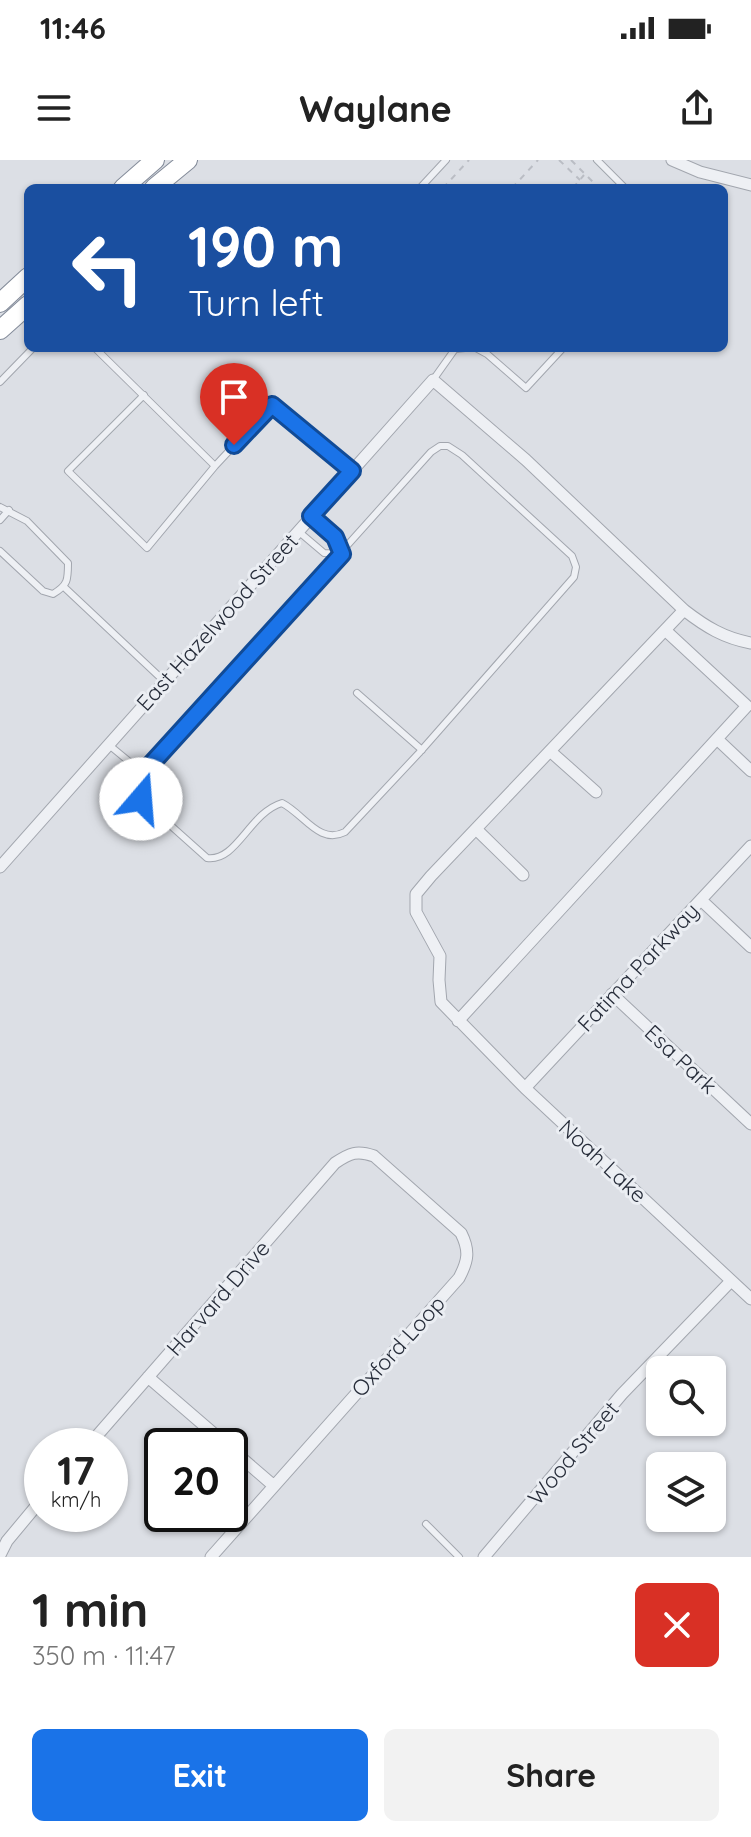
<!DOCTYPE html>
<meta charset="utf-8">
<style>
body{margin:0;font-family:Quicksand,sans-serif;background:#f2f2f2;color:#222;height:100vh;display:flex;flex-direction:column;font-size:30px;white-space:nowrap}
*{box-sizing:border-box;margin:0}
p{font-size:26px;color:#767676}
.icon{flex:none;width:44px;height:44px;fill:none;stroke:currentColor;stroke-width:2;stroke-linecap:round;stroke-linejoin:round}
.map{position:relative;height:1397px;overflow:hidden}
.drawer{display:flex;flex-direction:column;background:#fff;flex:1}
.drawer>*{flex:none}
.banner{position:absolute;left:24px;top:24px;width:704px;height:168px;border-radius:12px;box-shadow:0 2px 6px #0004;background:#1a4fa0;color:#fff;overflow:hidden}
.controls{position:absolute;left:646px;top:1196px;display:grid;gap:16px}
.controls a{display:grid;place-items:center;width:80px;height:80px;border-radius:12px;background:#fff;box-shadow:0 2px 6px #0004;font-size:40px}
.speed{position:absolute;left:24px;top:1268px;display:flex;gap:16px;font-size:40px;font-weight:700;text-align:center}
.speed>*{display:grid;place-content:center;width:104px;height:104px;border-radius:50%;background:#fff;box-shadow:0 2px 6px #0004;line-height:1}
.speed small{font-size:20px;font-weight:400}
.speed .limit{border:4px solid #111;border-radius:12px;background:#fff;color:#111}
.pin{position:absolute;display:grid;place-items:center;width:68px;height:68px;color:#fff;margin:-82px -34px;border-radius:50% 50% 50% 0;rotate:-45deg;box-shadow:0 0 8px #0007}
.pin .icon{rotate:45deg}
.me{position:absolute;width:88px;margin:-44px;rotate:18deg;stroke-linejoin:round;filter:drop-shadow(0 0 6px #0008)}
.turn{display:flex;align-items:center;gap:28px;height:168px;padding:0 32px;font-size:36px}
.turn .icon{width:104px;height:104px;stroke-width:2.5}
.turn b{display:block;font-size:56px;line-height:68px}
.round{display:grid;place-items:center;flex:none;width:84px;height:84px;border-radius:12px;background:#f2f2f2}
.overview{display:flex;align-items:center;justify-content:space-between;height:136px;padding:0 32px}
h1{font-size:48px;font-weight:700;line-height:60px}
.button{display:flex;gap:16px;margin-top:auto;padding:16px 32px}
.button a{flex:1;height:92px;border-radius:12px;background:#1a73e8;color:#fff;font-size:32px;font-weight:700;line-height:92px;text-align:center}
.button a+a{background:#f2f2f2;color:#222}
.status{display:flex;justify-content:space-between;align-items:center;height:56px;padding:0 40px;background:#fff;direction:ltr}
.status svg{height:22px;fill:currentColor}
header{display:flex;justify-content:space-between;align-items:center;height:104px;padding:0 32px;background:#fff;font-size:36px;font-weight:700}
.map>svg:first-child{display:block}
</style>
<div class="status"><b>11:46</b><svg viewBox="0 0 49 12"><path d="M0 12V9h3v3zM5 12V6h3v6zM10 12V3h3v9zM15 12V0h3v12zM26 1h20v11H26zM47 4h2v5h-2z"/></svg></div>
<header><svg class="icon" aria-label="menu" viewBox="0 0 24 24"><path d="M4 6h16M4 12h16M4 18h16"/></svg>Waylane<svg class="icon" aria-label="share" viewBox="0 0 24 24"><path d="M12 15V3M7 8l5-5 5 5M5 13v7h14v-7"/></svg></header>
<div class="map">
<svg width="751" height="1397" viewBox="0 0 751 1397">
<rect width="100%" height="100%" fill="#dcdfe5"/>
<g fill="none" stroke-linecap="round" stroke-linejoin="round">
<defs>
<path id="service" d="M597,0l28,28
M420,28l26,-28
M95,188l120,118 57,-61 80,66
M476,188l11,6 39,34 37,-40
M433,220l22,-31 10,-1
M0,222l33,-34
M144,235l-76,76 79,77 68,-82
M440,286h8l14,9 110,101 4,11 -2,10 -155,176 -74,79c-26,13 -40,-17 -63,-29 -33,10 -45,59 -75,55l-66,-59 -1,-11 3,-15 288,-321z
M0,347l27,14 41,42c0,17 0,22 -15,31l-10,-3 -43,-40
M0,360l9,-10
M298,371l26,22 18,1 -7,-17 -24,-21
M64,427l100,94
M357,533l65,57
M109,585l34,28
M426,1364l33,33"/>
<path id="minor" d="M672,0l28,12 51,13
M684,450l-253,266 -15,18v18l24,44 -1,24 2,22 84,86 226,211
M717,579l34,32
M550,591l46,41
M476,669l47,46
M0,707l433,-487 93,80 158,150c22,17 40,28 67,33
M701,740l50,47
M612,834l139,130
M458,861l289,-315 -82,-76
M525,928l226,-242
M148,1217l80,69
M88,1286l247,-283c15,-10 22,-13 39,-7l87,77c9,18 7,28 -2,45l-248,279
M230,1288l44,38
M0,1395l7,-14 35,-42
M484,1397l138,-163 109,-113"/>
<path id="trunk" d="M123,28l32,-28
M154,28l34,-28
M0,143l28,-26
M0,170l28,-25"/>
</defs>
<use href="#service" stroke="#a2a6ae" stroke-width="8"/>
<use href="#minor" stroke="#a2a6ae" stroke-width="13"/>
<use href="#trunk" stroke="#848c9a" stroke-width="20"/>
<path stroke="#babdc4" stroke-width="2" stroke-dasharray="6 6" stroke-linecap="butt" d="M559,0l21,20
M571,0l28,28
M443,28l26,-28
M512,28l26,-28
M573,28l11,-13
M542,188h4"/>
<use href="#service" stroke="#eef0f4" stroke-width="6"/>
<use href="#minor" stroke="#eef0f4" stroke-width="11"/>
<use href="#trunk" stroke="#fff" stroke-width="18"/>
</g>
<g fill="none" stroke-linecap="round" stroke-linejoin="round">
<defs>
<path id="route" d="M141,639l-1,-11 3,-15 199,-219 -7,-17 -24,-21 41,-45 -80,-66 -38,40"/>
</defs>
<use href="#route" stroke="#114b97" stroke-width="20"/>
<use href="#route" stroke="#1a73e8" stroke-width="14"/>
</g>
<g text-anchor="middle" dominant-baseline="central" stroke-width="6" stroke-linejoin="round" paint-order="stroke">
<g font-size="22" fill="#272d3a" stroke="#ebeef3">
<text transform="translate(217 462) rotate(-48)">East Hazelwood Street</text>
<text transform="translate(638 807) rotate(-47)">Fatima Parkway</text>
<text transform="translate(681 899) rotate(43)">Esa Park</text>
<text transform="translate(603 1001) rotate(43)">Noah Lake</text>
<text transform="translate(218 1138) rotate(-49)">Harvard Drive</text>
<text transform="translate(398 1186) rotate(-48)">Oxford Loop</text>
<text transform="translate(573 1293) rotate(-50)">Wood Street</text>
</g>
</g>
</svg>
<div class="controls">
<a><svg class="icon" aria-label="search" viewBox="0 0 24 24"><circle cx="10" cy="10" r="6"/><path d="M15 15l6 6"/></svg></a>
<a><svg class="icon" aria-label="layers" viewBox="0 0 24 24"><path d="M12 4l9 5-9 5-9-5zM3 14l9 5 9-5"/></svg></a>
</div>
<div class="speed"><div>17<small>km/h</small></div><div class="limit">20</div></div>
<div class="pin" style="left:234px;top:285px;background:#d93025"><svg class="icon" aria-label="arrive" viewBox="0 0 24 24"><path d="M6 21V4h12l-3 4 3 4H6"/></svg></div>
<svg class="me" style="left:141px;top:639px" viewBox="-20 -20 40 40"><circle r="19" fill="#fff"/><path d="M0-13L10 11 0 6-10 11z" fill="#1a73e8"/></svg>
<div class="banner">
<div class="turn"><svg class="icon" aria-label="left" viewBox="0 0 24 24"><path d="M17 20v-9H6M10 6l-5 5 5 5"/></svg><div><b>190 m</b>Turn left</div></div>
</div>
</div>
<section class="drawer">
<div class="overview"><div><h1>1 min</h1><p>350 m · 11:47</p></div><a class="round" style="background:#d93025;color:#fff"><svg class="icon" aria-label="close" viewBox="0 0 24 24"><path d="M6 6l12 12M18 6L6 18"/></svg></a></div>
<div class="button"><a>Exit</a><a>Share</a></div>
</section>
